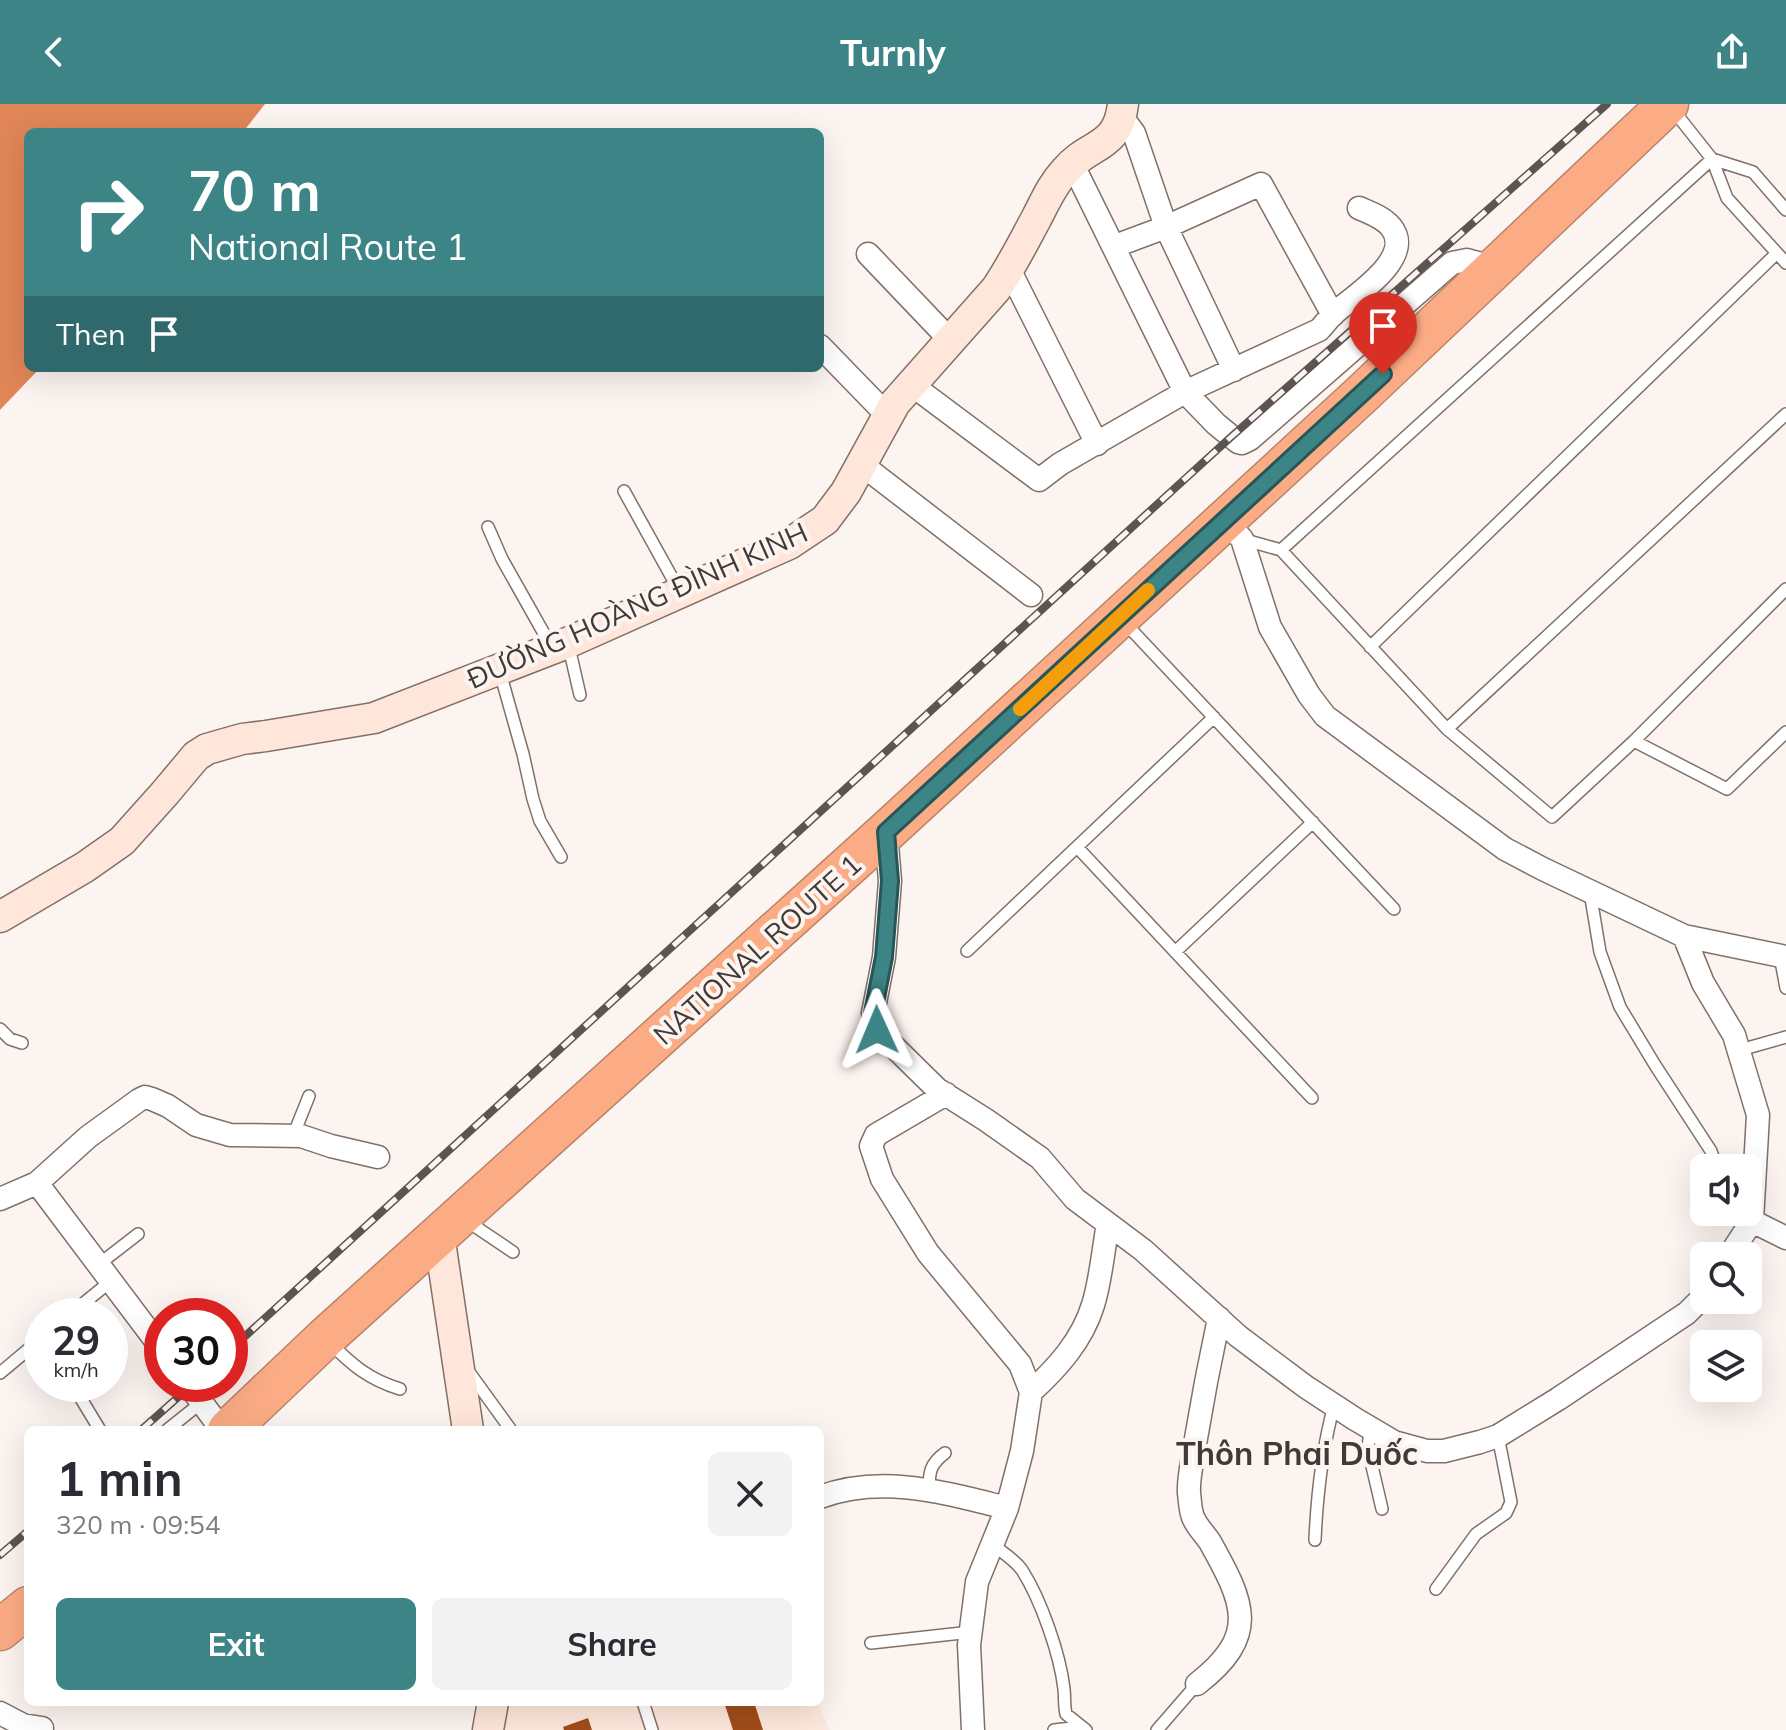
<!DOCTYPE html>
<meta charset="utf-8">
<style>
body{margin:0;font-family:Mulish,sans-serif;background:#f2f2f3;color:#2b2b33;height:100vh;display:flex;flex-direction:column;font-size:30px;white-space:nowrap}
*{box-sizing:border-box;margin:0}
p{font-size:26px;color:#7c7c81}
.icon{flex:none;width:44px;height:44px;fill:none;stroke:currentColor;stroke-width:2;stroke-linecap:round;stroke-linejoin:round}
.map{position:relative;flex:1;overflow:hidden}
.drawer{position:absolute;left:24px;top:1322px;width:800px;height:280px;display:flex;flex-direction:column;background:#fff;border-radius:12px;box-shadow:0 8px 32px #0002}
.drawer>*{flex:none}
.top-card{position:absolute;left:24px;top:24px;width:800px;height:244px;border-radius:12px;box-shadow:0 8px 32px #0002;background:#3c8486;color:#fff;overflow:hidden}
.tools{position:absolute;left:1690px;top:1050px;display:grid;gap:16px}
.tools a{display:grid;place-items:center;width:72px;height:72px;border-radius:12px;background:#fff;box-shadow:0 8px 32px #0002;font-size:40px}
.speed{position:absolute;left:24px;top:1194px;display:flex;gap:16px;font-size:40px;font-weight:700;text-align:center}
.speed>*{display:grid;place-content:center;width:104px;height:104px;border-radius:50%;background:#fff;box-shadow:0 8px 32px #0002;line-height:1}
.speed small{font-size:20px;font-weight:400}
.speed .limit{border:12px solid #d22;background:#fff;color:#111}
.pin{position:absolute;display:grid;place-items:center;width:68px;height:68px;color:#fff;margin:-82px -34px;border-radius:50% 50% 50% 0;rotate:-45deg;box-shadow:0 0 8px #0007}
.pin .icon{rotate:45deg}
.me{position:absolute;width:88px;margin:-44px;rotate:359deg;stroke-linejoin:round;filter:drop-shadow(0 0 6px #0008)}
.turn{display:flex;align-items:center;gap:28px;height:168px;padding:0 32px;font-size:36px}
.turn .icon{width:104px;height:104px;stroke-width:2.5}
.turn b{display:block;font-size:56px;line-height:68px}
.then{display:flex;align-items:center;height:76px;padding:0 32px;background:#0003;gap:16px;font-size:30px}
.round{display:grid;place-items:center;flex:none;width:84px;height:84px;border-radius:12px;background:#f2f2f3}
.head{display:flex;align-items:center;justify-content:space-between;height:136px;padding:0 32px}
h1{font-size:48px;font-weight:700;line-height:60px}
.primary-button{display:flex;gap:16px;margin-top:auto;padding:16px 32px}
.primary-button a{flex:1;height:92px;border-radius:12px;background:#3c8486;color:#fff;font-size:32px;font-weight:700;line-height:92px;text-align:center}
.primary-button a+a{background:#f2f2f3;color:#2b2b33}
header{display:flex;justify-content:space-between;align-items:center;height:104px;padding:0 32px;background:#3c8486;color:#fff;font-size:36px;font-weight:700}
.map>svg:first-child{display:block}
</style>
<header><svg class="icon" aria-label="back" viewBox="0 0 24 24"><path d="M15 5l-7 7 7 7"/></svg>Turnly<svg class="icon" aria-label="share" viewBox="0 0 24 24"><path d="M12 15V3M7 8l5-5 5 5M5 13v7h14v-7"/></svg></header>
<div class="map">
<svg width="1786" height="1626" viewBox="0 0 1786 1626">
<rect width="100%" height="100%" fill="#fcf4f0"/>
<path fill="#ffe8dd" d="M503,1598h314l13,28h-330z"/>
<path fill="#e18657" d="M0,0h265l-22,28h-215v236h12l-40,42z"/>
<path fill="#a24d1a" d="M724,1598h30l9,28h-30z
M588,1614l4,12h-28l-1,-3z"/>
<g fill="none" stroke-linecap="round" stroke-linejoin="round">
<defs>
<path id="lane" d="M1674,7l38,48 15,39 59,65
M1712,55l41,13 33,38
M624,387l56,101
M488,423l14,32 49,87
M1242,435l39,11 431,-391
M1281,446l166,179 105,88 82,-76 93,48 59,-57
M1125,519l269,286
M568,539l12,52
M1370,543l407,-394
M499,565l24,85 10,45 7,22 21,36
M1447,625l339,-315
M1634,637l152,-152
M1077,743l235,251
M1590,788l10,60 20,55 35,58 56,86 6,17
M967,847l247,-234
M1175,848l138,-130
M1780,852l6,32
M0,925l10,10 12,4
M1740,946l46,-13
M293,1032l16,-40
M467,1117l46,31
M98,1161l40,-31
M68,1212l43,-35
M328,1237c24,24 40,38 72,48
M469,1268l42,58
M0,1269l42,-35
M80,1293l20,33
M1370,1324l-2,21 14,60
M167,1326l35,-28
M929,1386c0,-18 1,-26 16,-37
M1315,1436c2,-46 7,-90 19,-135
M993,1441c9,7 22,15 29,25 19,30 38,84 42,119 1,9 0,17 2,25l20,16
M1436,1485l40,-55 30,-21 5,-11 -13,-66
M871,1539l100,-11
M643,1598l9,28
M1054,1626l27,-3
M1157,1626l40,-46"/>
<path id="street" d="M1122,13l12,16 32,94 68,143
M1072,59l113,229 31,32 22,18 4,1 8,-4 202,-176 15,-3 29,8
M1115,142l51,-19 95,-43 72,131
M868,150l83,87
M1009,165l88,175
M820,242l68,70
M912,281l127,95 21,-16 125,-72 134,-62c4,-4 8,-9 12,-14 18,-17 86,-57 60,-89 -8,-10 -21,-14 -32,-19
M861,360l170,131
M1224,415l18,20 28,88 39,68 16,21 180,133 38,20 141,67 102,21
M886,728l4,49 -6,76 -11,56 4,17 60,59 49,31 54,38 35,41 68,51 95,86 68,51 49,32 39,23 33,9h17l36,-9 18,-6 60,-37 129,-86 17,-17
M1684,832l19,47 31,52 24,80 -6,106 -23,35
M946,990l-70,41 -5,11 11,33 46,74 92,111 11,28 -9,59 -15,57 -30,74 -8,63 4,85
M37,1079l125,166
M0,1095l37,-16 51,-46 51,-37 6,-3 7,2 16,7 28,19 34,10 71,1 30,10 47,11
M1752,1117l34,17
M188,1280l34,46
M1031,1288c26,-24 51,-51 62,-87 8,-25 10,-55 15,-81
M820,1393c63,-23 125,-4 187,11
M1197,1580c63,-49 47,-81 13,-142 -5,-8 -14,-16 -17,-25 -3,-7 -3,-17 -4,-24 -1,-16 4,-33 6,-49 7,-42 15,-84 24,-126
M0,1609l23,12 19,3"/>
<path id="secondary" d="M0,813l85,-50 37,-26 43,-48 31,-37 11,-7 35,-10 24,-3 108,-18 193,-75 222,-99 36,-24 21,-28 49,-89 101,-114c15,-22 27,-46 40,-70 9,-17 16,-34 29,-48 24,-29 53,-21 58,-67
M439,1131l29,195
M488,1626l5,-28"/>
<path id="highway" d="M228,1326l97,-92 561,-506 475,-437 307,-291
M0,1526l28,-23"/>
</defs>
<use href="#lane" stroke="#827067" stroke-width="14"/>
<use href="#street" stroke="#827067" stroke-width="25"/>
<use href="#secondary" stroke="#827067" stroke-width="33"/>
<use href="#highway" stroke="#ba8469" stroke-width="43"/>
<use href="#lane" stroke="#fff" stroke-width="11"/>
<use href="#street" stroke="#fff" stroke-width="22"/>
<use href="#secondary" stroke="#fee6da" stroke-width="30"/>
<use href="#highway" stroke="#fbac85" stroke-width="40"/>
<defs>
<path id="rail" d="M230,1246l1001,-913 376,-333
M141,1326l52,-46
M0,1451l28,-24"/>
</defs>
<use href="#rail" stroke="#5c5450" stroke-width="8"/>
<use href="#rail" stroke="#fcf4f0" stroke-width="5" stroke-dasharray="15" stroke-linecap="butt"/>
</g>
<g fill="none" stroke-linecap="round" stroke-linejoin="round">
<defs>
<path id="route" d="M877,926l-4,-17 11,-56 6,-76 -4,-49 497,-458"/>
</defs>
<use href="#route" stroke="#275657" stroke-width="20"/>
<use href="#route" stroke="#3c8486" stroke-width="14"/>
<path stroke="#f59e0b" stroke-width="14" d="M1020,605l128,-119"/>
</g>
<g text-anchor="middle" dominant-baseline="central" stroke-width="8" stroke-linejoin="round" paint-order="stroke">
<g font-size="28" fill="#413935" stroke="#fcf4f0">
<text transform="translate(637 501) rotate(-24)">ĐƯỜNG HOÀNG ĐÌNH KINH</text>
<text transform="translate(757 845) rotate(-42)">NATIONAL ROUTE 1</text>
</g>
<g font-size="32" font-weight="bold" fill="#413935" stroke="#fcf4f0">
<text x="1297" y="1349">Thôn Phai Duốc</text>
</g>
</g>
</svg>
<div class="tools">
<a><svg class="icon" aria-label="sound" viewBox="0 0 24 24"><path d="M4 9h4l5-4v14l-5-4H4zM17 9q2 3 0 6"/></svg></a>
<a><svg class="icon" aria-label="search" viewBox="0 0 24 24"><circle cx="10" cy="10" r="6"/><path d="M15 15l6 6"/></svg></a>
<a><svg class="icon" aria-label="layers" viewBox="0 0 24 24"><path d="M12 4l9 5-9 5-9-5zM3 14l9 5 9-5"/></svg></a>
</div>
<div class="speed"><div>29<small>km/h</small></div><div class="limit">30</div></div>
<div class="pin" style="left:1383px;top:270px;background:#d93025"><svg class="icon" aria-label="arrive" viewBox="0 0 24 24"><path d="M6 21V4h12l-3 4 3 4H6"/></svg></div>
<svg class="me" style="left:877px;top:926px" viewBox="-20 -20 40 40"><path d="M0-17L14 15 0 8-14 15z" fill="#3c8486" stroke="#fff" stroke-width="4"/></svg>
<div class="top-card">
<div class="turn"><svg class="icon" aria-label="right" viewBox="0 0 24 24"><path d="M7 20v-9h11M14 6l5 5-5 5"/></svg><div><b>70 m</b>National Route 1</div></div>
<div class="then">Then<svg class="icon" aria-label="arrive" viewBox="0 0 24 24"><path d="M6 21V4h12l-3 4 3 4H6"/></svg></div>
</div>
<section class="drawer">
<div class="head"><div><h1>1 min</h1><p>320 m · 09:54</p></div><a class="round"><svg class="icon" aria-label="close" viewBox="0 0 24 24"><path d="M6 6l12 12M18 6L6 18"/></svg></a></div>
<div class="primary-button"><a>Exit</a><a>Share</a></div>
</section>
</div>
